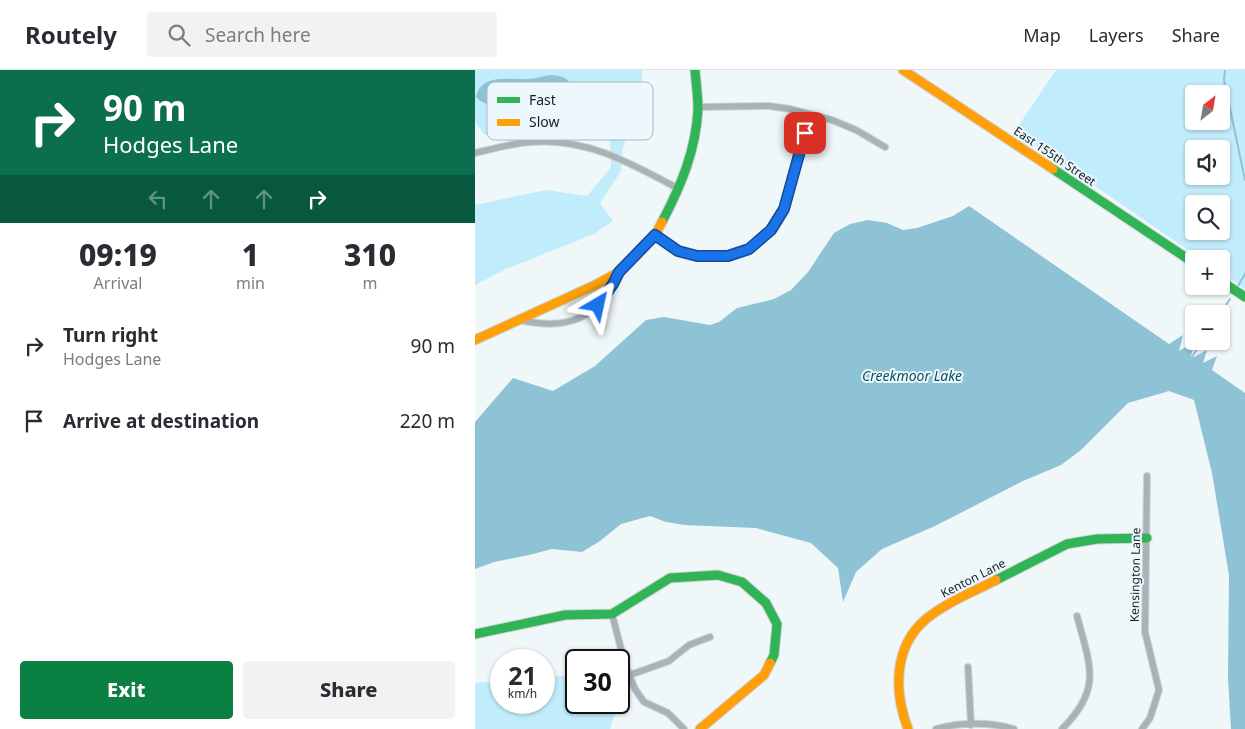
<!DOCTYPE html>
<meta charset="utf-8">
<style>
body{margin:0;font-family:"Noto Sans",sans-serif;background:#f2f2f3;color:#2b2b33;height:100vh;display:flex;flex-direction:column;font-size:19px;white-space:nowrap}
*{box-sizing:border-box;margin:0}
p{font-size:16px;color:#7c7c81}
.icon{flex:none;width:28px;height:28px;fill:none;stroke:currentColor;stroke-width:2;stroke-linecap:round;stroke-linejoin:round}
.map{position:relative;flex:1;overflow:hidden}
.sheet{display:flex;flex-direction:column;background:#fff;width:475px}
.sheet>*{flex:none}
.guide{background:#0b6e4f;color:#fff;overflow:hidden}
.needle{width:32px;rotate:31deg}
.buttons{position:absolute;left:710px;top:15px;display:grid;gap:10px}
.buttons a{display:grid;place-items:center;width:45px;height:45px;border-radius:5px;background:#fff;box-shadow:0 1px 4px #0004;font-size:25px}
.speed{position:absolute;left:15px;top:579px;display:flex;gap:10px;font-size:25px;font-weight:700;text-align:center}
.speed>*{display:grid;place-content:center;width:65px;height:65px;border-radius:50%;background:#fff;box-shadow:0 1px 4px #0004;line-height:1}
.speed small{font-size:12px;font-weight:400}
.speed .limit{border:2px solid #111;border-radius:8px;background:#fff;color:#111}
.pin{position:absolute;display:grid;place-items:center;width:42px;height:42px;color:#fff;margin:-21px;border-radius:10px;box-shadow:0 2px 8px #0006}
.me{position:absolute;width:55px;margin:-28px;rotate:36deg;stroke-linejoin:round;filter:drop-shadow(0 0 4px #0008)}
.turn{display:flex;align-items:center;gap:18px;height:105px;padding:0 20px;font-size:22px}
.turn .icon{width:65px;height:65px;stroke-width:2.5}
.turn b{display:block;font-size:35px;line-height:42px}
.lanes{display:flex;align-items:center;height:48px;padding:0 20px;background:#0003;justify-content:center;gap:25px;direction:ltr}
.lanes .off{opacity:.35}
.eta{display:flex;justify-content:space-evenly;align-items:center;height:85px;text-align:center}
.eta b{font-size:30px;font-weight:800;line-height:35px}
.button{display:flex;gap:10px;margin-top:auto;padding:10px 20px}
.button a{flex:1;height:58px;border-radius:5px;background:#0b8043;color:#fff;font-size:20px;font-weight:800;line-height:58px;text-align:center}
.button a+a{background:#f2f2f3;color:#2b2b33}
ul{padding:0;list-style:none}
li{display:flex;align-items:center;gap:15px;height:75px;padding:0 20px}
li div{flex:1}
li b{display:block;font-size:19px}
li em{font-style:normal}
header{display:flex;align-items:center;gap:30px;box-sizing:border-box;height:70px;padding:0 25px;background:#fff;border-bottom:1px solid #e1e1e2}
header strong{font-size:24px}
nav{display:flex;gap:28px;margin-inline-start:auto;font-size:18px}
.search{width:350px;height:45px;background:#f2f2f3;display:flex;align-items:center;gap:12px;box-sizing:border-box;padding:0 18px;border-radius:5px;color:#7c7c81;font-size:19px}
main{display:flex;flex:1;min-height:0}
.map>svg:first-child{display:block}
</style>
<header>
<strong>Routely</strong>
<div class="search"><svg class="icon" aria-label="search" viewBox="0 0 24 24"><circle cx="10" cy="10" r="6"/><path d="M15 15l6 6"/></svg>Search here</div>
<nav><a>Map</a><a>Layers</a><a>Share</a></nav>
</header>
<main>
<section class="sheet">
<div class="guide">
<div class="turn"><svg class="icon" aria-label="right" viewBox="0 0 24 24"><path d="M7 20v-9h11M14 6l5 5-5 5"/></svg><div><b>90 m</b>Hodges Lane</div></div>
<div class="lanes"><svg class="icon off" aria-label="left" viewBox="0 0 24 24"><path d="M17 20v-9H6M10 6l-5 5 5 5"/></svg><svg class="icon off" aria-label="ahead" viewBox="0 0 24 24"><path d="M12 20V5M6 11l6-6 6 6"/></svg><svg class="icon off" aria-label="ahead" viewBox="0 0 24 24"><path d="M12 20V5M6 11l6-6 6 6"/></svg><svg class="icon" aria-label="right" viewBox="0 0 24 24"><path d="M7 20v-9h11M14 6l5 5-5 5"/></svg></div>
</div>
<div class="eta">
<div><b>09:19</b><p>Arrival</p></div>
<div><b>1</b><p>min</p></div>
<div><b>310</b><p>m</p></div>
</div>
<ul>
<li><svg class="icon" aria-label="right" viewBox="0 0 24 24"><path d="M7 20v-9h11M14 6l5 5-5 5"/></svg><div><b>Turn right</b><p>Hodges Lane</p></div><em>90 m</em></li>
<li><svg class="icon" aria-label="arrive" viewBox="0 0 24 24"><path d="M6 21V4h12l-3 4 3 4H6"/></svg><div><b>Arrive at destination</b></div><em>220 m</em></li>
</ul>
<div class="button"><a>Exit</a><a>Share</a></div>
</section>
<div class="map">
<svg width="770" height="659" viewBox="0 0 770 659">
<rect width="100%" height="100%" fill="#f0f7f9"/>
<path fill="#c1ecfb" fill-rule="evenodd" d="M0,0h167l-1,32 -18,45 -2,24 -21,32 13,18 -19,13 -90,36 -29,15v-80l71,-15 41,6 24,-29 -1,-26 -38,-13 -87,7 -10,-13z
M581,0h189v219l-24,-17v-13h-20l-186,-128zM719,24h27v27h-27zM719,79h27v27h-27zM719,134h27v27h-27z
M88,606l13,3v23l35,1 4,10 -5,16h-135v-46l26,-2v21h43v-25z"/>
<path fill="#8ec2d5" d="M76,5c18,1 22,8 24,25 -4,5 -7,7 -13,9 -14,4 -53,1 -68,-3 -7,-1 -13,-4 -18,-9 5,-24 34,-17 51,-18 8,0 16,-3 24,-4z
M494,136l200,138 14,-9 -4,16 16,-9 -5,17 17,-9 -4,13 14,-7 -5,14 33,23v336h-14l-3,-51 1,-103 -17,-102 -18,-73 -25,-9 -41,12 -47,47 -20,15 -38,16 -88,45 -53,23 -26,23 -13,30 -5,-34 -27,-25 -55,-15 -71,-3 -19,-3 -16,-6 -29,8 -21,17 -18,11 -30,-3 -23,6 -35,7 -19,7v-147l38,-44 40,13 42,-25 51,-46 18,-3 46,8 9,-3 18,-14 37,-9 17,-9 17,-18 26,-39 16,-9 18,-4 19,3 16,7 14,-2 36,-12z"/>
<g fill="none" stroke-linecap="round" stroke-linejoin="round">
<path stroke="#8ec2d5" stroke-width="2" d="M750,0l-1,10 21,100
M763,216l7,-12
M745,244l10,-15
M715,290l12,-19"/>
<defs>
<path id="street" d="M223,37l71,-1 21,3 42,11 24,10 29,17
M0,83c18,-4 38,-10 56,-11 55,-5 101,22 148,47
M180,165l23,16 19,5h31l21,-7 22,-19 13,-21 26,-95
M45,250c48,11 78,-1 98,-47
M137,544l13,50 10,25 9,13 24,11 16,16
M493,597l3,58
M155,605l39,-14 20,-16 21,-8
M461,659c24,-7 55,-7 78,0
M587,659c41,-41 28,-63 15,-113
M667,659l8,-11 9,-28 -14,-58 2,-156"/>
<path id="fast" d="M578,99l141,94
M187,152c19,-36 34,-72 36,-113 0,-13 -2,-26 -3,-39
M746,211l24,16
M521,510l71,-36 30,-5 50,-1
M0,564l90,-19 47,-1 58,-36 48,-3 24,7 24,21 11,21 -3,31 -4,8"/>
<path id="slow" d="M428,0l150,99
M0,270l120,-55 24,-13 36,-37 7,-13
M225,659l64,-54 6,-12
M433,659c-14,-37 -15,-82 18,-110 21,-17 47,-27 70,-39"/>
</defs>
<use href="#street" stroke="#ced4d6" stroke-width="8"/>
<use href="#fast" stroke="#ced4d6" stroke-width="11"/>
<use href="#slow" stroke="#ced4d6" stroke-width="11"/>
<use href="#street" stroke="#a9b2b6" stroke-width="6"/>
<use href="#fast" stroke="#30b455" stroke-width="9"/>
<use href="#slow" stroke="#ff9f0a" stroke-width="9"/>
</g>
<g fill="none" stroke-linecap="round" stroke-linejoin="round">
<defs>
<path id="route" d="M123,235l15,-21 6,-12 36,-37 23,16 19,5h31l21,-7 22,-19 13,-21 21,-76"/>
</defs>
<use href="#route" stroke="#114b97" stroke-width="12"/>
<use href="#route" stroke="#1a73e8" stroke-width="9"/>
</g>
<g text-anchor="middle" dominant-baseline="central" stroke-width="4" stroke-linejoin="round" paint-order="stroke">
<g font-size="12" fill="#141f24" stroke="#ecf8fd">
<text transform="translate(580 86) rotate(34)">East 155th Street</text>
<text transform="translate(660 505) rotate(-89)">Kensington Lane</text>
<text transform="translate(498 508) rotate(-27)">Kenton Lane</text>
</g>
<g font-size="14" font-style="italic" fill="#0b4b5d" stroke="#ecf8fd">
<text x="437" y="305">Creekmoor Lake</text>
</g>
</g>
<rect x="12" y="12" width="166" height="58" rx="8" fill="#ecf8fd" stroke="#abb7bc" stroke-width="1"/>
<rect x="22" y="27" width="23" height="6" fill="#30b455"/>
<rect x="22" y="49" width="23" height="7" fill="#ff9f0a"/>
<g font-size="14" fill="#141f24">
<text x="54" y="35">Fast</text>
<text x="54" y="57">Slow</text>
</g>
</svg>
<div class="buttons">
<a><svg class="needle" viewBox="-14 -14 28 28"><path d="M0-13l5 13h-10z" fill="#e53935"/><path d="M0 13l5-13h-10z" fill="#7c7c81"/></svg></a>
<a><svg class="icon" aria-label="sound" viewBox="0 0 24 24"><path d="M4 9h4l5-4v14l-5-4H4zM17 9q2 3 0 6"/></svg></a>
<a><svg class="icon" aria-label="search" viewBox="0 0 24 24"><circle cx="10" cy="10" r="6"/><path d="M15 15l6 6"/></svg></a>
<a>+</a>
<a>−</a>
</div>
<div class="speed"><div>21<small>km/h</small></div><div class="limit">30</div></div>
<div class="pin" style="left:330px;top:63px;background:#d93025"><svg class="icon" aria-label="arrive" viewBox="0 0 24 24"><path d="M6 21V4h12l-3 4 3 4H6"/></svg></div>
<svg class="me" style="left:123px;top:235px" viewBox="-20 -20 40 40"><path d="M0-17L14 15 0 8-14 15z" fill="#1a73e8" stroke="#fff" stroke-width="4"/></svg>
</div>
</main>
